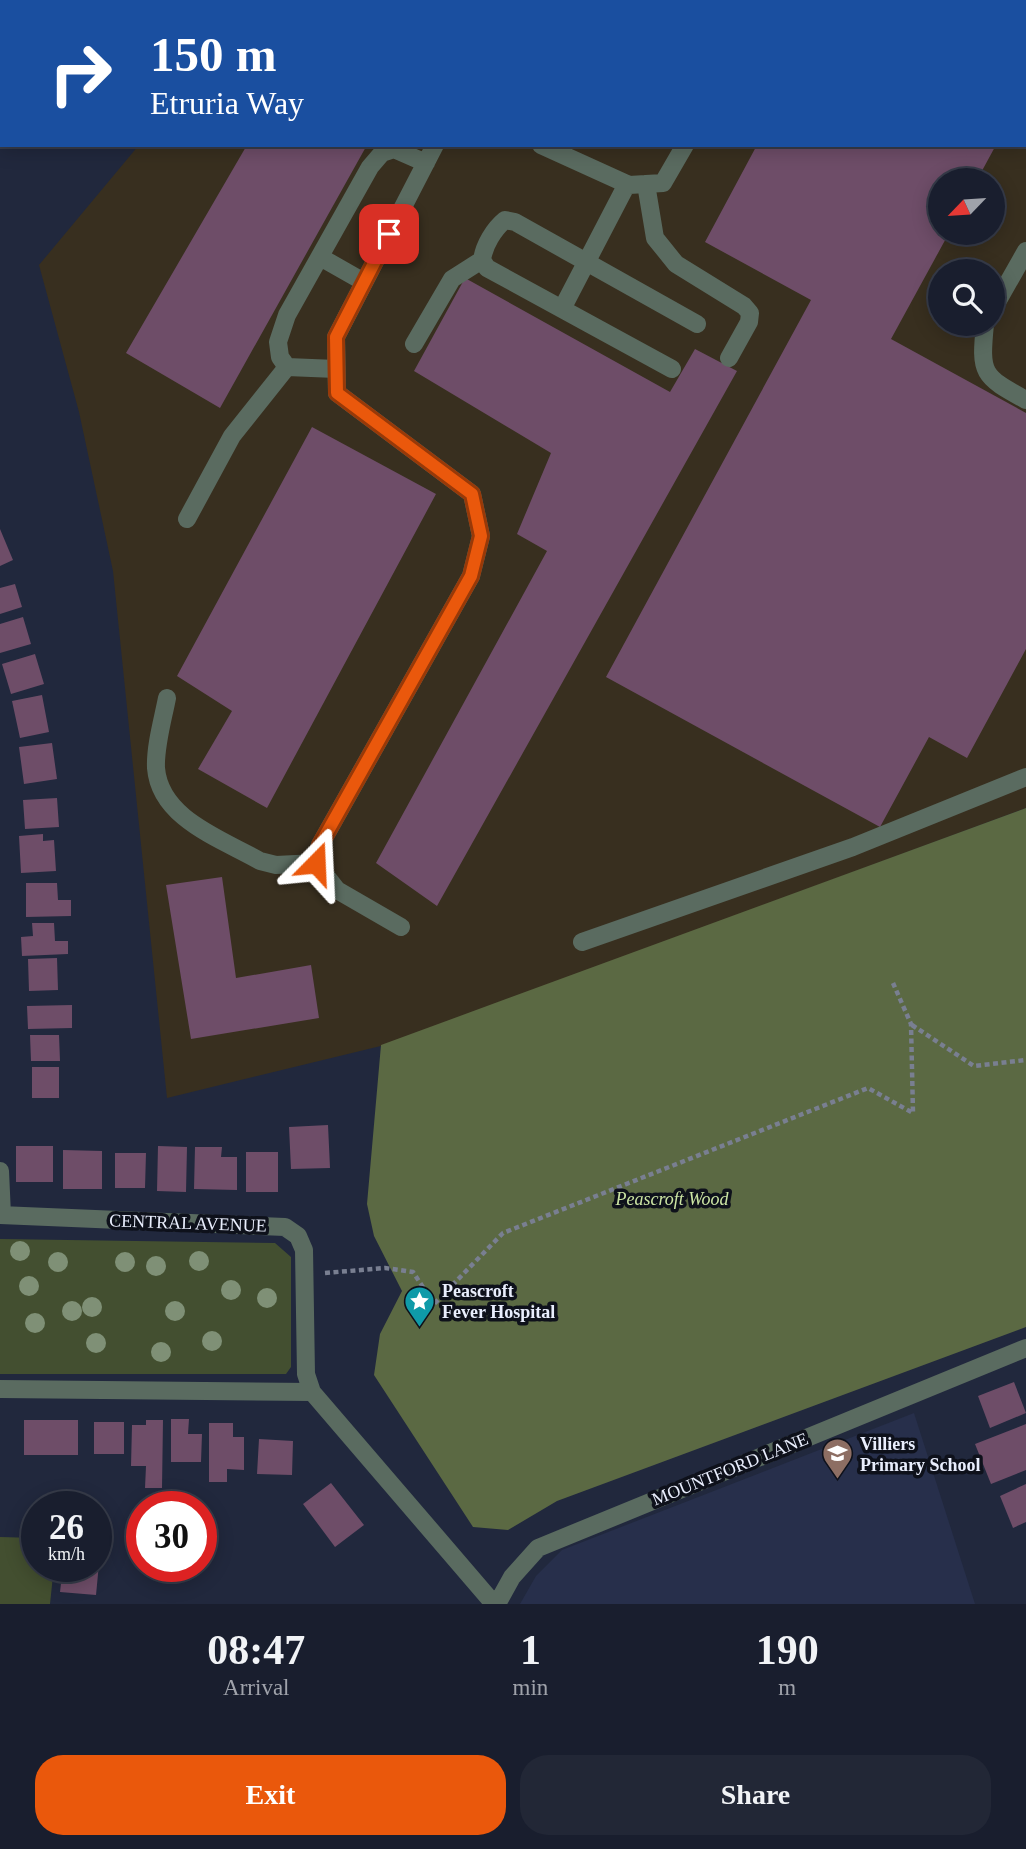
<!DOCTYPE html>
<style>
body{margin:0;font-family:"Times New Roman",serif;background:#222736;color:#f1f3f6;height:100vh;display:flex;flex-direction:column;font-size:26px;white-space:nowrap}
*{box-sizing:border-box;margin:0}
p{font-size:23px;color:#9fa2aa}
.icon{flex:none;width:38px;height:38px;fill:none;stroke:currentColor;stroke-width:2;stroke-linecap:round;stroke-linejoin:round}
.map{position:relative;height:1604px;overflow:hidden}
.side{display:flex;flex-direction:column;background:#191e2e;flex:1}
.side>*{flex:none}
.banner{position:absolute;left:0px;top:0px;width:1027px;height:147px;box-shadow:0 4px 18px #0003,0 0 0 2px #373c4a;background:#1a4fa0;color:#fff;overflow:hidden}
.needle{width:46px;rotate:245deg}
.tools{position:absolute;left:928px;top:168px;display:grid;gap:14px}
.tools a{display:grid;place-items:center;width:77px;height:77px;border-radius:50%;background:#191e2e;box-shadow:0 4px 18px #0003,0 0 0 2px #373c4a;font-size:35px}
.speed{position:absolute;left:21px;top:1491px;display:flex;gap:14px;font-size:35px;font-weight:700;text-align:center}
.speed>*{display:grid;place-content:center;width:91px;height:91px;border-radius:50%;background:#191e2e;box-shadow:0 4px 18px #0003,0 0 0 2px #373c4a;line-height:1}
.speed small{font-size:18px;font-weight:400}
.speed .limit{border:10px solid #d22;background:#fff;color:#111}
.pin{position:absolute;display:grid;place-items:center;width:60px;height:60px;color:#fff;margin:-30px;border-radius:14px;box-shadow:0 4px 10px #0006}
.me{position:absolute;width:77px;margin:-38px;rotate:21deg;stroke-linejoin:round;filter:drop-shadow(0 0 5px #0008)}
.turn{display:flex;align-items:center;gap:24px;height:147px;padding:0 35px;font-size:32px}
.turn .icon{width:91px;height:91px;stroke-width:2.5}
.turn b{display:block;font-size:49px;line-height:60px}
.eta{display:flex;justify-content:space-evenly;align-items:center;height:119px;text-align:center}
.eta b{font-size:42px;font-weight:700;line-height:49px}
.action{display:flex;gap:14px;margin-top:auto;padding:14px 35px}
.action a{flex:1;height:80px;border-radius:28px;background:#ea580c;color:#fff;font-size:28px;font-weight:700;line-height:80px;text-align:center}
.action a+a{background:#222736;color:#f1f3f6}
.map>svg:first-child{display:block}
</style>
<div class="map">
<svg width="1026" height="1604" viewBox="0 0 1026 1604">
<rect width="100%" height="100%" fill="#21283d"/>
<path fill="#382f1f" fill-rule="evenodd" d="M271,0h755v808l-637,236 -222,54 -54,-527 -34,-159 -40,-147 100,-120h887v-143h-757zM940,180h52v53h-52zM940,271h52v53h-52z"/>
<path fill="#272f4b" d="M914,1413l61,191h-455l16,-28 26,-26z"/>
<path fill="#434f30" d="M0,1239l275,4 16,14v110l-5,7h-286z
M0,1537l37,1v28h17l-4,38h-50z"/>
<path fill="#5b6943" d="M1026,808v519l-469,174 -49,29 -35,-3 -99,-152 6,-41 22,-43 -28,-55 -7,-32 14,-159z"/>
<path fill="#6e4d68" d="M247,145h120l-147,263 -94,-55z
M757,145h239l-19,35h-37v53h9l-58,106 135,74v236l-59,109 -38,-21 -49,90 -274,-150 205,-377 -106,-58z
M465,278l205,114 25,-43 42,22 -300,535 -61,-43 171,-312 -30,-17 34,-81 -137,-82z
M312,427l124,67 -169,314 -69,-39 34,-58 -55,-35z
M0,529l13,31 -13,6z
M15,584l7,23 -22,7v-26z
M23,617l8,27 -31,9v-29z
M35,654l9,30 -33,10 -9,-30z
M42,695l7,37 -29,6 -8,-37z
M52,743l5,36 -33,5 -5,-37z
M57,798l2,29 -34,2 -2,-29z
M43,834v7l11,-1 2,31 -35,2 -2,-37z
M222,877l14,101 75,-13 8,53 -128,21 -25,-154z
M26,883h31l1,17h13v16l-45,1z
M32,923h22l1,18h13v13l-46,2 -1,-19 12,-1z
M57,958l1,32 -29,1 -1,-32z
M72,1005v23l-44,1 -1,-23z
M30,1035h29l1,26h-29z
M32,1067h27v31h-27z
M328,1125l2,43 -39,1 -2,-42z
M16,1146h37v36h-37z
M158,1146l29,1 -1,45 -29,-1z
M195,1147h27l-1,10h16v33l-43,-1z
M63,1150l39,1v38h-39z
M246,1152h32v40h-32z
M115,1153h31l-1,35h-30z
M1014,1382l12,31 -36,15 -12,-32z
M171,1419h18l-1,15h14l-1,28h-30z
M24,1420h54v35h-54z
M146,1420h17l-1,68h-17l1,-22h-15l1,-41h14z
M94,1422h30v32h-30z
M209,1423h24v14h11v33l-17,-1v13h-18z
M1026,1424v46l-35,14 -16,-40z
M259,1439l34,2 -1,34 -35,-1z
M331,1483l33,42 -29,22 -32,-43z
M1026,1484v38l-13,6 -13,-32z
M96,1543h5l-5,52 -36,-3 3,-26h33z"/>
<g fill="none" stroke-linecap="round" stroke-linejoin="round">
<path stroke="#797f91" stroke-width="4.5" stroke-dasharray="5 3.5" stroke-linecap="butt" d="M912,1025l62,41 52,-6
M325,1273l60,-5 28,4 21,32 69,-71 365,-145 45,25 -2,-89 -18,-41"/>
<path stroke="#5a6b60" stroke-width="18" d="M534,2l1,-2
M768,2l1,-2
M541,145l88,40 34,-2 22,-38
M646,184l9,54 21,26 68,42 6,7 -1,9 -20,36
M320,257l44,25
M562,309l65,-125
M992,311l34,-60
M985,324c-5,50 -3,52 41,76
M414,344l38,-65 30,-19
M336,369l-49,-2 -7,-10 -2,-15 9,-27 83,-148 12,-14 12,-4 32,14
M672,369l-185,-101 -5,-8c2,-15 12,-31 23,-40l10,2 182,102
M187,519l45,-83 55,-69
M167,698c-4,21 -12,48 -11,70 4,51 66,71 104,93l16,4 40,-2
M401,927l-64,-37 -21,-27 4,-18 151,-269 10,-40 -9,-42 -135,-101 -1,-56 99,-192
M582,942l271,-95 173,-70
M0,1171l2,44
M0,1215l285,12 13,9 6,14 2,124 6,18 182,212
M0,1389l312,3
M497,1604l15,-27 26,-29 488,-200"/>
</g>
<g fill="#7f9076">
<circle cx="20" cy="1251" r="10"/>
<circle cx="199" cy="1261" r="10"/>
<circle cx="58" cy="1262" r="10"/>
<circle cx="125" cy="1262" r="10"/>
<circle cx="156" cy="1266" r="10"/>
<circle cx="29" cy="1286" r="10"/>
<circle cx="231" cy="1290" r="10"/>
<circle cx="267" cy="1298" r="10"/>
<circle cx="92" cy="1307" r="10"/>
<circle cx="72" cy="1311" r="10"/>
<circle cx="175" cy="1311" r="10"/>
<circle cx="35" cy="1323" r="10"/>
<circle cx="212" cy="1341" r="10"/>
<circle cx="96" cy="1343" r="10"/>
<circle cx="161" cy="1352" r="10"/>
</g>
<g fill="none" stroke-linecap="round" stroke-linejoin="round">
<defs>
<path id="route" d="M316,863l4,-18 151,-269 10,-40 -9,-42 -135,-101 -1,-56 53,-103"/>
</defs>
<use href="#route" stroke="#983908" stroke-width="18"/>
<use href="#route" stroke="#ea580c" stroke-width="12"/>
</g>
<defs>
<symbol id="sight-pin" viewBox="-11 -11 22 30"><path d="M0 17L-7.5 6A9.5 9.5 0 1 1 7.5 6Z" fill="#0f9aa8" stroke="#0e111b"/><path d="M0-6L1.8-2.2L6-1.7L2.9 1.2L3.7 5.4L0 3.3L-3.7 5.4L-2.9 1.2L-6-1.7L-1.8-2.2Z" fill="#fff"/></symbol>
<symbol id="school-pin" viewBox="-11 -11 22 30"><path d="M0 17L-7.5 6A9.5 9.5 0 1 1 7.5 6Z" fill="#8d6e63" stroke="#0e111b"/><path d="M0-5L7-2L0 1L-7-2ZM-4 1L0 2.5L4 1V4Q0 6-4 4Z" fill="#fff"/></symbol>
</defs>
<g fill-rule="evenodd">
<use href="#sight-pin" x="402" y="1284" width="35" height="47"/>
<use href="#school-pin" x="820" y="1436" width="35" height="47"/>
</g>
<g text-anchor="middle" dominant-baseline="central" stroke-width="7" stroke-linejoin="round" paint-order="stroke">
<g font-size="18" font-style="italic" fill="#cce5a4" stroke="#0e111b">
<text x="672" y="1199">Peascroft Wood</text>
</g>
<g font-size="18" fill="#e9eefd" stroke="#0e111b">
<text transform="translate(188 1223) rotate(2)">CENTRAL AVENUE</text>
<text transform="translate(730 1469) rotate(-22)">MOUNTFORD LANE</text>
</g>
<g font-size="18" font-weight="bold" fill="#e9eefd" stroke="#0e111b" text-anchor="start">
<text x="442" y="1291">Peascroft<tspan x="442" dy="21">Fever Hospital</tspan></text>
<text x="860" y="1444">Villiers<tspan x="860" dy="21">Primary School</tspan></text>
</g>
</g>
</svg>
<div class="tools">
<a><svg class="needle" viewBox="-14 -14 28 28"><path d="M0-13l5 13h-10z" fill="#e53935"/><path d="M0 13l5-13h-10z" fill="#9fa2aa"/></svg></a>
<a><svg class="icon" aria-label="search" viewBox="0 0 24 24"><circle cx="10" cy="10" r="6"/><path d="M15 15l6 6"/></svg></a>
</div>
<div class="speed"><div>26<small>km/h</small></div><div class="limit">30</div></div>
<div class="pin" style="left:389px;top:234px;background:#d93025"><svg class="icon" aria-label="arrive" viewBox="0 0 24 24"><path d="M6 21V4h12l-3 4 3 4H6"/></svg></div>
<svg class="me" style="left:316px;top:863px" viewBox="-20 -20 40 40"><path d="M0-17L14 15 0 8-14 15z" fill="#ea580c" stroke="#fff" stroke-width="4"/></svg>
<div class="banner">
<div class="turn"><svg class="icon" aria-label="right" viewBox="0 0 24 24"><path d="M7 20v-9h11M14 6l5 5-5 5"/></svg><div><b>150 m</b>Etruria Way</div></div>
</div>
</div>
<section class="side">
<div class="eta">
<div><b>08:47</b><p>Arrival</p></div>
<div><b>1</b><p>min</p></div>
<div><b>190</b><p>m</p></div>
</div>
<div class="action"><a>Exit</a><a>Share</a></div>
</section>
